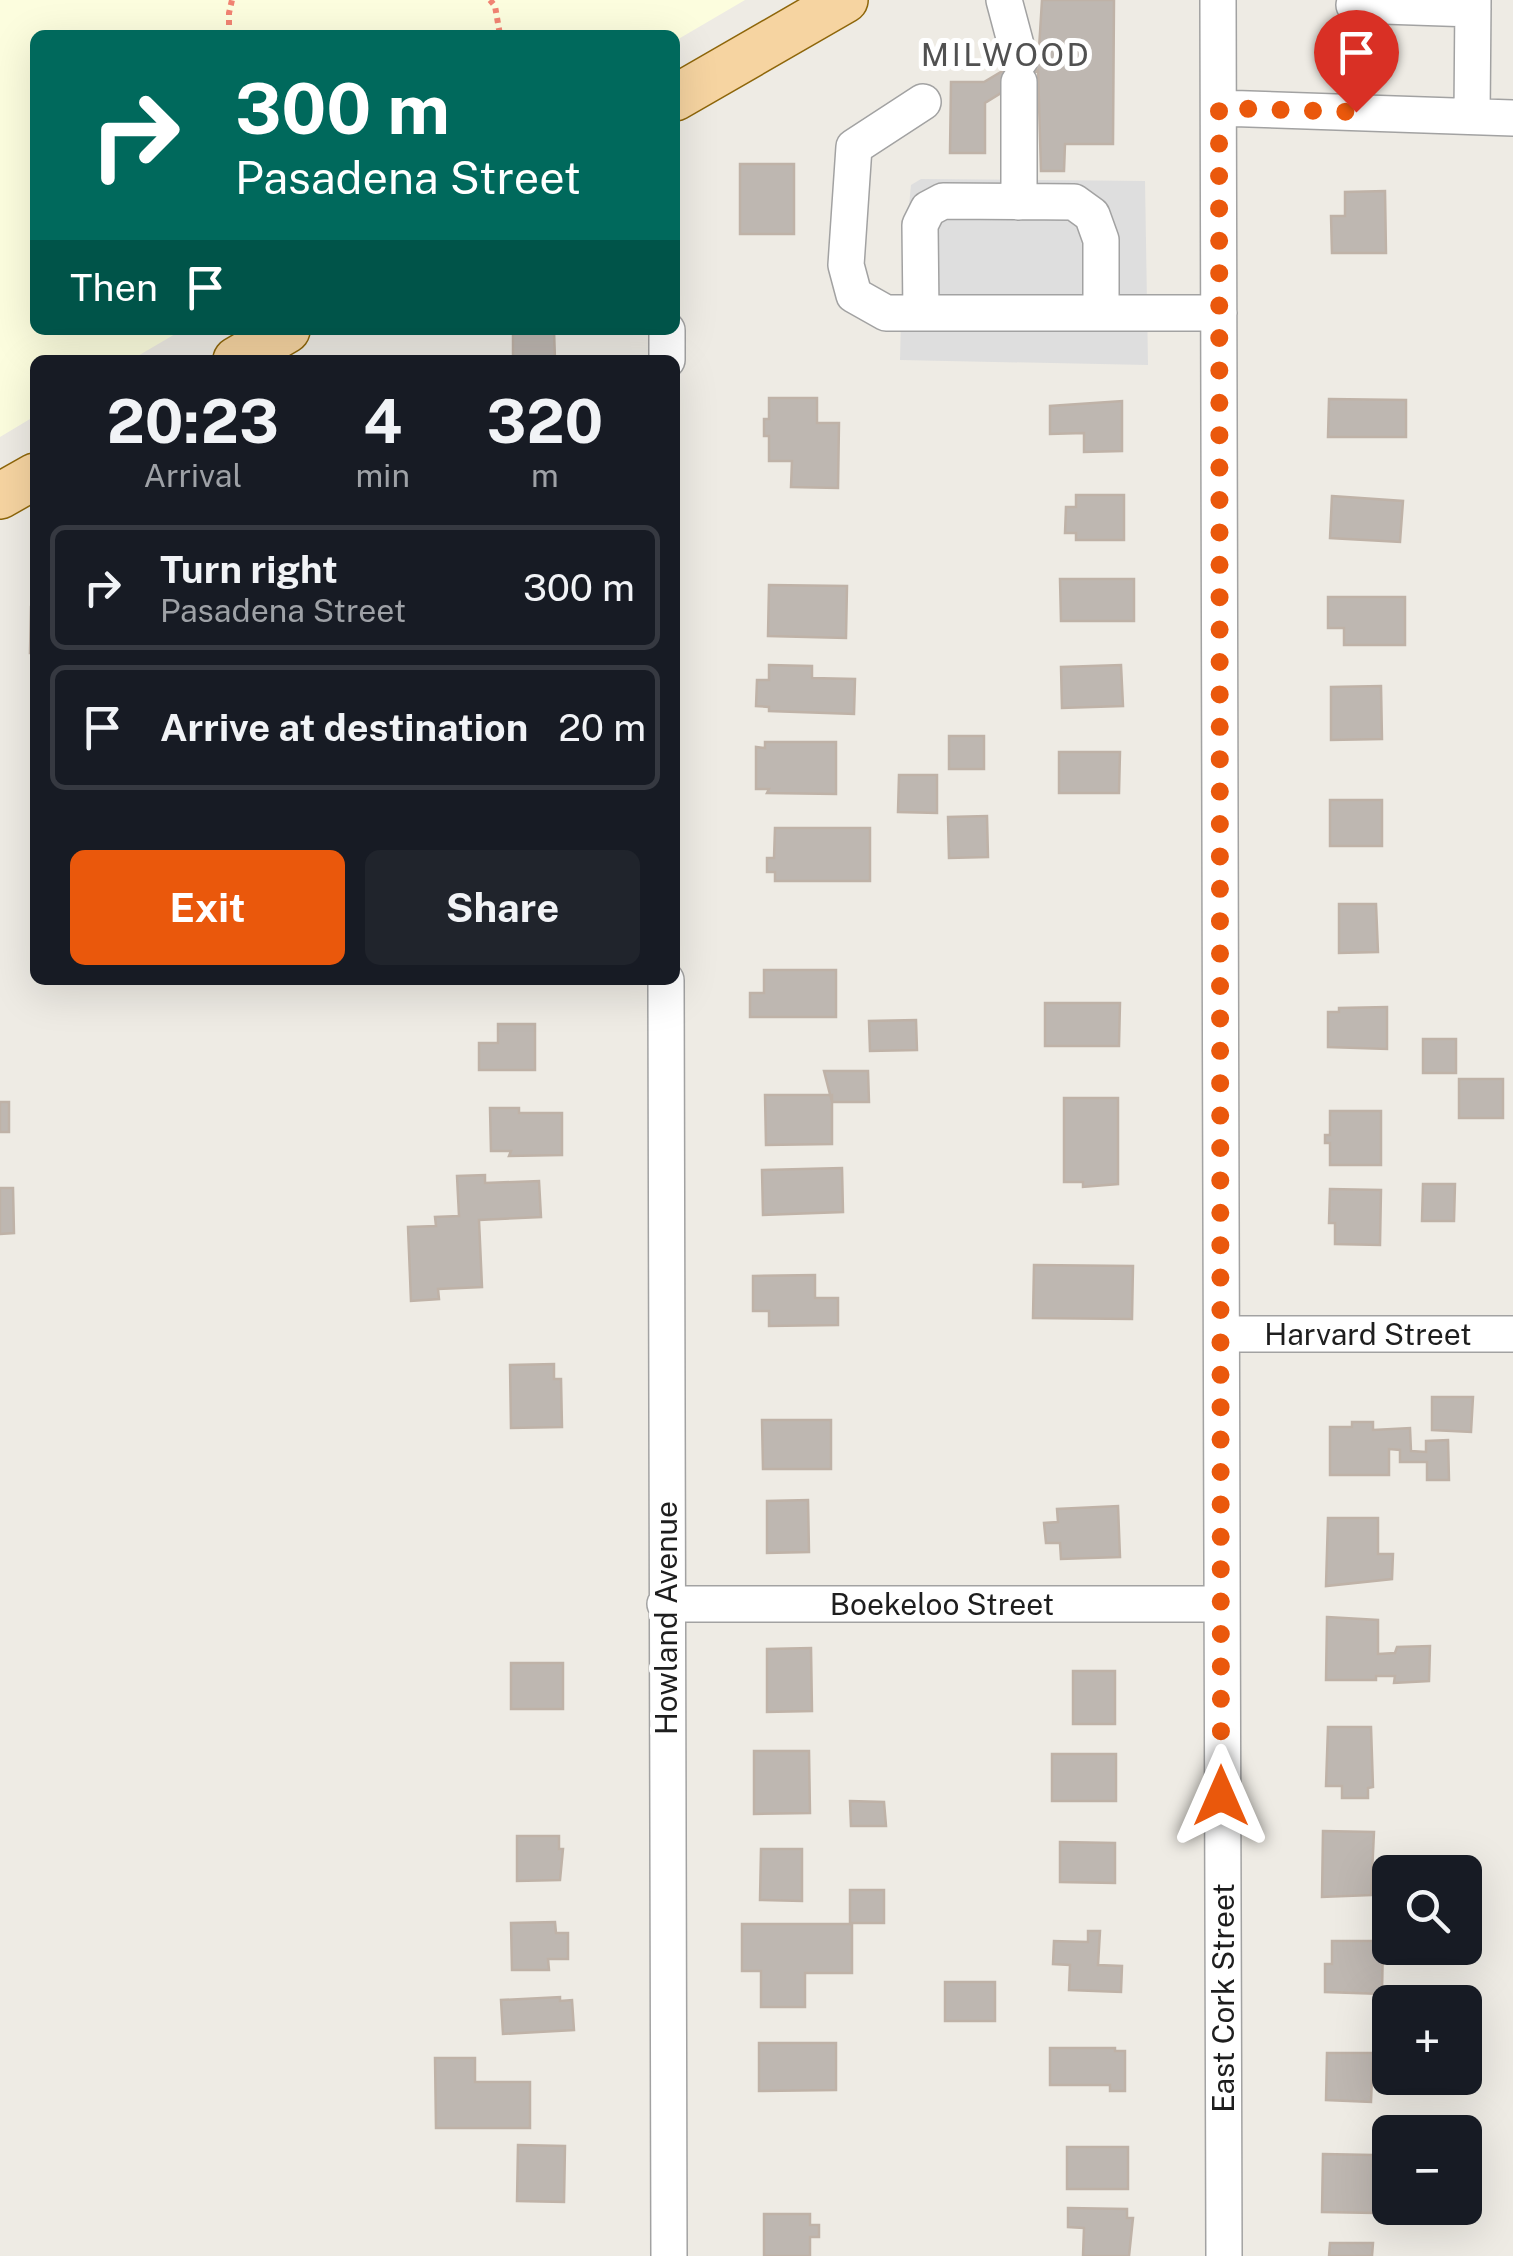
<!DOCTYPE html>
<meta charset="utf-8">
<style>
body{margin:0;font-family:"Public Sans",sans-serif;background:#20242c;color:#f1f3f6;height:100vh;display:flex;flex-direction:column;font-size:38px;white-space:nowrap}
*{box-sizing:border-box;margin:0}
p{font-size:32px;color:#9ea1a6}
.icon{flex:none;width:55px;height:55px;fill:none;stroke:currentColor;stroke-width:2;stroke-linecap:round;stroke-linejoin:round}
.map{position:relative;flex:1;overflow:hidden}
.sheet{position:absolute;left:30px;top:355px;width:650px;height:630px;display:flex;flex-direction:column;background:#171b24;border-radius:15px;box-shadow:0 10px 40px #0002}
.sheet>*{flex:none}
.hud{position:absolute;left:30px;top:30px;width:650px;height:305px;border-radius:15px;box-shadow:0 10px 40px #0002;background:#00695c;color:#fff;overflow:hidden}
.controls{position:absolute;left:1372px;top:1855px;display:grid;gap:20px}
.controls a{display:grid;place-items:center;width:110px;height:110px;border-radius:15px;background:#171b24;box-shadow:0 10px 40px #0002;font-size:50px}
.pin{position:absolute;display:grid;place-items:center;width:85px;height:85px;color:#fff;margin:-102px -42px;border-radius:50% 50% 50% 0;rotate:-45deg;box-shadow:0 0 10px #0007}
.pin .icon{rotate:45deg}
.me{position:absolute;width:110px;margin:-55px;rotate:0deg;stroke-linejoin:round;filter:drop-shadow(0 0 8px #0008)}
.turn{display:flex;align-items:center;gap:35px;height:210px;padding:0 40px;font-size:45px}
.turn .icon{width:130px;height:130px;stroke-width:2.5}
.turn b{display:block;font-size:70px;line-height:85px}
.then{display:flex;align-items:center;height:95px;padding:0 40px;background:#0003;gap:20px;font-size:38px}
.eta{display:flex;justify-content:space-evenly;align-items:center;height:170px;text-align:center}
.eta b{font-size:60px;font-weight:700;line-height:70px}
.primary-button{display:flex;gap:20px;margin-top:auto;padding:20px 40px}
.primary-button a{flex:1;height:115px;border-radius:15px;background:#ea580c;color:#fff;font-size:40px;font-weight:700;line-height:115px;text-align:center}
.primary-button a+a{background:#20242c;color:#f1f3f6}
ul{padding:0;list-style:none}
li{display:flex;align-items:center;gap:30px;height:125px;margin:0 20px 15px;padding:0 20px;border:5px solid #363941;border-radius:15px}
li div{flex:1}
li b{display:block;font-size:38px}
li em{font-style:normal}
.map>svg:first-child{display:block}
</style>
<div class="map">
<svg width="1513" height="2256" viewBox="0 0 1513 2256">
<rect width="100%" height="100%" fill="#eeebe4"/>
<path fill="#fcfdde" d="M0,0h745l-70,41v-6h-640v295h147l-51,30h-96v56l-35,21z"/>
<path fill="#dedede" d="M921,179l224,2 3,184 -248,-5 2,-80 9,-95z"/>
<path fill="#beb7b1" stroke="#bfb2a7" stroke-width="2.5" d="M1042,0h72l-1,144h-48l-1,27h-23l-3,-101 -53,33v50h-35l1,-71h33l55,-33z
M740,164h54v70h-54z
M1385,191l1,62h-54l-1,-37h14v-24z
M513,330h41l1,30h-42z
M769,398h48v25h22l-1,65 -47,-1 1,-26h-23v-25h-5v-17h5z
M1329,399l77,1v37h-78z
M1122,401v50l-38,1v-19l-34,1v-28z
M1076,495h48v45h-48v-7h-11l1,-26h10z
M1332,496l71,5 -3,41 -70,-4z
M1060,579h74v42h-73z
M769,585l78,1 -1,52 -78,-2z
M1328,597h77v48h-61v-17h-16z
M31,607h4v46h-5z
M769,665l43,1v12l43,1 -1,35 -85,-3v-4l-13,-1 1,-26h12z
M1121,665l2,41 -61,2 -1,-41z
M1381,686l1,53 -51,1v-53z
M949,736h35v33h-35z
M765,742h71v52l-69,-1 2,-4h-13v-42l9,1z
M1059,752h61l-1,41h-60z
M899,775h38v38l-39,-1z
M1330,800h52v46h-52z
M987,816l1,41 -39,1 -1,-41z
M775,828h95v53h-95v-9h-8v-14h7z
M1339,904h37l2,48 -39,1z
M764,970h72v47h-86v-24h14z
M1045,1003h75l-1,43h-74z
M1387,1007v42l-59,-2v-35h11v-4z
M916,1020l1,30 -47,1 -1,-30z
M498,1024h37v46h-56v-27h19z
M1423,1039h33v34h-33z
M824,1071h44l1,31h-37z
M1459,1079h44v39h-44z
M765,1095h67v49l-66,1z
M1064,1098h54v86l-35,3v-5h-19z
M0,1102h9v30h-9z
M490,1108h29v5h43v42l-53,1 2,-5h-20z
M1330,1111h51v54h-51v-22h-5v-8h5z
M842,1168l1,44 -80,3 -1,-45z
M485,1175v8l54,-2 2,36 -62,3 3,67 -44,2 1,10 -28,2 -3,-74 28,-1 -1,-9 24,-1 -2,-40z
M1423,1184h32l-1,37h-32z
M0,1188h13l1,45 -14,1z
M1330,1189l51,1 -1,55 -45,-1v-21h-6z
M1034,1265l99,1 -1,53 -99,-1z
M815,1275v23h23v27l-69,1v-15h-16v-35z
M554,1364v15h7l1,48 -51,1 -1,-63z
M1432,1397h41l-2,35 -39,-2z
M762,1420h69v49h-68z
M1352,1422h21v8l37,-2 1,23 15,1v-11l22,-1 1,40h-22v-18h-27v-12l-11,-1v26h-59v-48h22z
M808,1500l1,52 -42,1v-52z
M1118,1506l2,51 -59,2 -1,-16h-14l-2,-20 14,-1 -1,-13z
M1328,1518h50v36h15l-1,25 -66,7z
M1327,1617l51,3v34l17,-1 2,-6 33,-1 -1,35 -35,2 1,-7h-19v4h-50z
M811,1648l1,63 -45,1v-63z
M511,1663h52v46h-52z
M1073,1671h42v53h-42z
M1328,1727h43l2,60 -5,1v10h-26v-12h-16z
M754,1751h55l1,62 -56,1z
M1052,1754h64v47h-64z
M850,1801l34,1 2,24h-35z
M1323,1831l51,1 -3,63 -49,2z
M517,1836h42v13h4l-3,31 -43,1z
M1060,1842l55,1v40l-55,-1z
M761,1849h41v52l-42,-1z
M850,1890h34v33h-34z
M555,1922l1,11h12v26h-20l1,11h-37l-1,-47z
M742,1924h110v49h-47v34h-44v-36h-19z
M1088,1931h12l-2,34 24,1 -1,26 -52,-2 1,-25 -17,-1 1,-23 34,1z
M1332,1941h51l-1,53 -57,-2v-28h7z
M945,1982h50v39h-50z
M560,1997v4l12,-1 2,30 -71,4 -2,-34z
M759,2043h77v47l-77,1z
M1050,2048h65v3h10v40h-15v-6h-60z
M1327,2053h46l-2,49 -45,-2z
M435,2058h40v24h55v46h-94z
M518,2145l47,1 -1,56 -47,-1z
M1067,2147h61v42h-61z
M1323,2154l50,1v11h13l2,26h-14v21l-52,-1z
M1068,2208l59,1v9h6l-4,38h-46l1,-28 -16,-1z
M764,2214h46v11h9v12h-9v19h-46z
M1330,2243h43l-1,13h-43z"/>
<g fill="none" stroke-linecap="round" stroke-linejoin="round">
<defs>
<path id="minor" d="M1004,0l16,60
M1218,0c4,752 1,1504 6,2256
M1356,0l-2,5 119,4
M1019,82v120
M923,102l-69,45 -8,118 8,30 32,18h333
M1219,108l294,10
M1472,116l1,-116
M921,313l-1,-88 8,-16 15,-8 131,1 18,13 9,25v73
M667,360v-30
M666,980l3,1276
M1222,1334h291
M665,1604h555"/>
<path id="major" d="M675,98l170,-98
M236,360l51,-30
M0,496l35,-20"/>
</defs>
<use href="#minor" stroke="#a2a2a2" stroke-width="38"/>
<use href="#major" stroke="#8e660a" stroke-width="48"/>
<path stroke="#f18372" stroke-width="6" stroke-dasharray="5 5" stroke-linecap="butt" d="M490,0l5,6 5,29
M229,35v-22l3,-13"/>
<use href="#minor" stroke="#fff" stroke-width="35"/>
<use href="#major" stroke="#f6d4a1" stroke-width="45"/>
</g>
<g fill="none" stroke-linecap="round" stroke-linejoin="round">
<path stroke="#ea580c" stroke-width="18" stroke-dasharray="0 32.4" d="M1221,1796l-2,-1688 137,4"/>
</g>
<g text-anchor="middle" dominant-baseline="central" stroke-width="10" stroke-linejoin="round" paint-order="stroke">
<g font-size="30" fill="#1e1e1e" stroke="#fff">
<text x="1368" y="1334">Harvard Street</text>
<text x="942" y="1604">Boekeloo Street</text>
<text transform="translate(666 1618) rotate(-90)">Howland Avenue</text>
<text transform="translate(1223 1998) rotate(-90)">East Cork Street</text>
</g>
<g font-size="32" letter-spacing="2.5" fill="#515151" stroke="#fff">
<text x="1006" y="54">MILWOOD</text>
</g>
</g>
</svg>
<div class="controls">
<a><svg class="icon" aria-label="search" viewBox="0 0 24 24"><circle cx="10" cy="10" r="6"/><path d="M15 15l6 6"/></svg></a>
<a>+</a>
<a>−</a>
</div>
<div class="pin" style="left:1356px;top:112px;background:#d93025"><svg class="icon" aria-label="arrive" viewBox="0 0 24 24"><path d="M6 21V4h12l-3 4 3 4H6"/></svg></div>
<svg class="me" style="left:1221px;top:1796px" viewBox="-20 -20 40 40"><path d="M0-17L14 15 0 8-14 15z" fill="#ea580c" stroke="#fff" stroke-width="4"/></svg>
<div class="hud">
<div class="turn"><svg class="icon" aria-label="right" viewBox="0 0 24 24"><path d="M7 20v-9h11M14 6l5 5-5 5"/></svg><div><b>300 m</b>Pasadena Street</div></div>
<div class="then">Then<svg class="icon" aria-label="arrive" viewBox="0 0 24 24"><path d="M6 21V4h12l-3 4 3 4H6"/></svg></div>
</div>
<section class="sheet">
<div class="eta">
<div><b>20:23</b><p>Arrival</p></div>
<div><b>4</b><p>min</p></div>
<div><b>320</b><p>m</p></div>
</div>
<ul>
<li><svg class="icon" aria-label="right" viewBox="0 0 24 24"><path d="M7 20v-9h11M14 6l5 5-5 5"/></svg><div><b>Turn right</b><p>Pasadena Street</p></div><em>300 m</em></li>
<li><svg class="icon" aria-label="arrive" viewBox="0 0 24 24"><path d="M6 21V4h12l-3 4 3 4H6"/></svg><div><b>Arrive at destination</b></div><em>20 m</em></li>
</ul>
<div class="primary-button"><a>Exit</a><a>Share</a></div>
</section>
</div>
